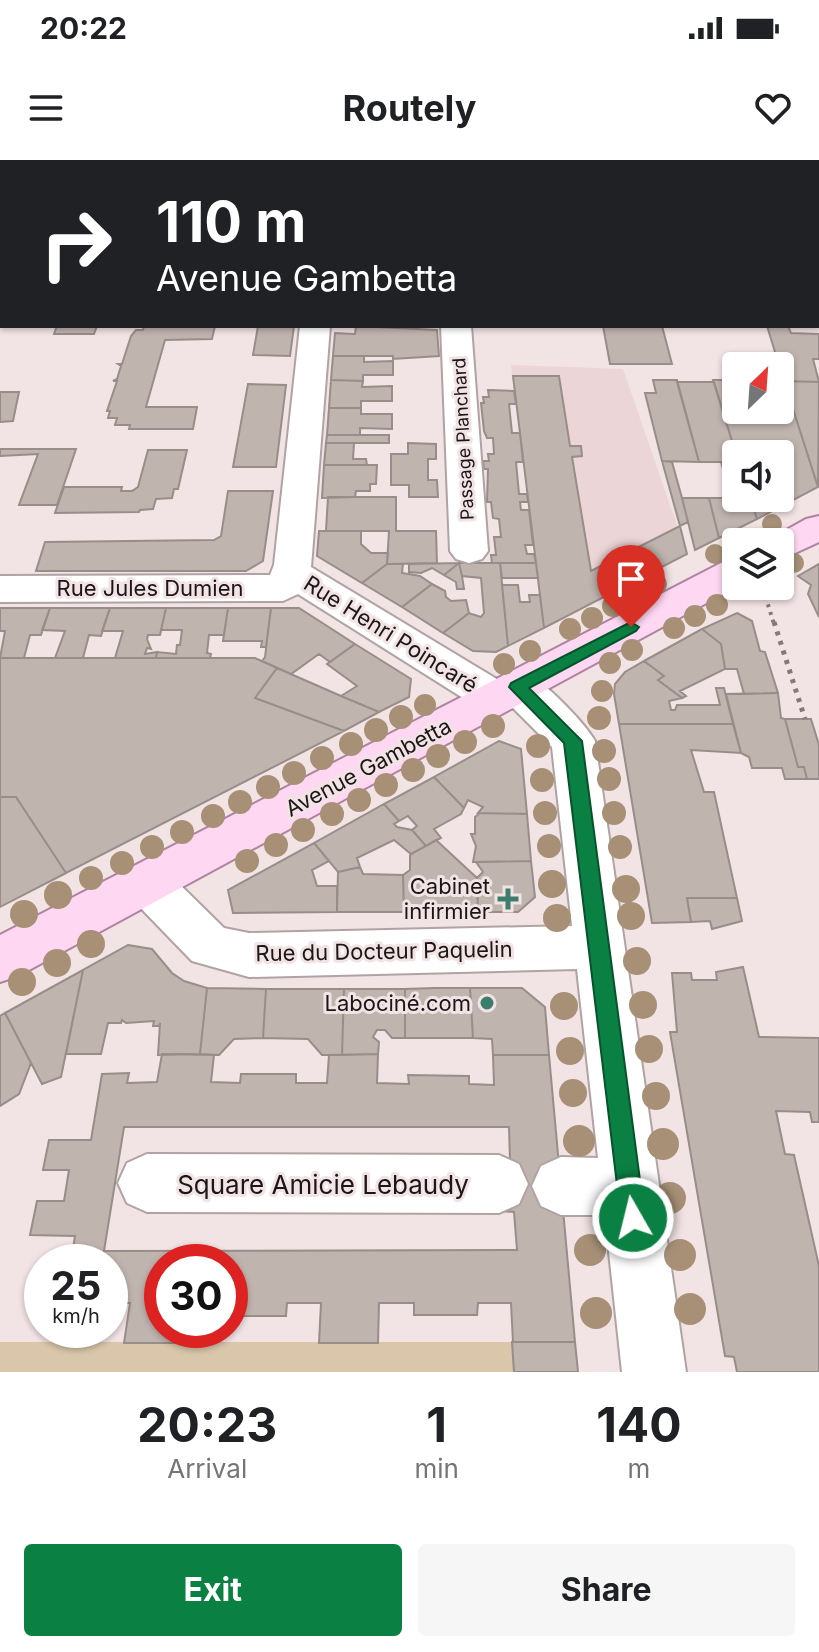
<!DOCTYPE html>
<meta charset="utf-8">
<style>
body{margin:0;font-family:Inter,sans-serif;background:#f6f6f6;color:#202124;height:100vh;display:flex;flex-direction:column;font-size:30px;white-space:nowrap}
*{box-sizing:border-box;margin:0}
p{font-size:26px;color:#757577}
.icon{flex:none;width:44px;height:44px;fill:none;stroke:currentColor;stroke-width:2;stroke-linecap:round;stroke-linejoin:round}
.map{position:relative;height:1212px;overflow:hidden}
.panel{display:flex;flex-direction:column;background:#fff;flex:1}
.panel>*{flex:none}
.banner{position:absolute;left:0px;top:0px;width:820px;height:168px;box-shadow:0 2px 6px #0004;background:#202124;color:#fff;overflow:hidden}
.needle{width:52px;rotate:25deg}
.controls{position:absolute;left:722px;top:192px;display:grid;gap:16px}
.controls a{display:grid;place-items:center;width:72px;height:72px;border-radius:8px;background:#fff;box-shadow:0 2px 6px #0004;font-size:40px}
.speed{position:absolute;left:24px;top:1084px;display:flex;gap:16px;font-size:40px;font-weight:700;text-align:center}
.speed>*{display:grid;place-content:center;width:104px;height:104px;border-radius:50%;background:#fff;box-shadow:0 2px 6px #0004;line-height:1}
.speed small{font-size:20px;font-weight:400}
.speed .limit{border:12px solid #d22;background:#fff;color:#111}
.pin{position:absolute;display:grid;place-items:center;width:68px;height:68px;color:#fff;margin:-82px -34px;border-radius:50% 50% 50% 0;rotate:-45deg;box-shadow:0 0 8px #0007}
.pin .icon{rotate:45deg}
.me{position:absolute;width:88px;margin:-44px;rotate:352deg;stroke-linejoin:round;filter:drop-shadow(0 0 6px #0008)}
.turn{display:flex;align-items:center;gap:28px;height:168px;padding:0 24px;font-size:36px}
.turn .icon{width:104px;height:104px;stroke-width:2.5}
.turn b{display:block;font-size:56px;line-height:68px}
.eta{display:flex;justify-content:space-evenly;align-items:center;height:136px;text-align:center}
.eta b{font-size:48px;font-weight:700;line-height:56px}
.action{display:flex;gap:16px;margin-top:auto;padding:16px 24px}
.action a{flex:1;height:92px;border-radius:8px;background:#0b8043;color:#fff;font-size:32px;font-weight:700;line-height:92px;text-align:center}
.action a+a{background:#f6f6f6;color:#202124}
.status{display:flex;justify-content:space-between;align-items:center;height:56px;padding:0 40px;background:#fff;direction:ltr}
.status svg{height:22px;fill:currentColor}
header{display:flex;justify-content:space-between;align-items:center;height:104px;padding:0 24px;background:#fff;font-size:36px;font-weight:700}
.map>svg:first-child{display:block}
</style>
<div class="status"><b>20:22</b><svg viewBox="0 0 49 12"><path d="M0 12V9h3v3zM5 12V6h3v6zM10 12V3h3v9zM15 12V0h3v12zM26 1h20v11H26zM47 4h2v5h-2z"/></svg></div>
<header><svg class="icon" aria-label="menu" viewBox="0 0 24 24"><path d="M4 6h16M4 12h16M4 18h16"/></svg>Routely<svg class="icon" aria-label="heart" viewBox="0 0 24 24"><path d="M12 20l-8-8c-3-5 5-10 8-4 3-6 11-1 8 4z"/></svg></header>
<div class="map">
<svg width="819" height="1212" viewBox="0 0 819 1212">
<rect width="100%" height="100%" fill="#f2e3e5"/>
<path fill="#ecd5d7" d="M511,205l112,4 64,185 -143,74z"/>
<path fill="#dac7ab" d="M0,1182h512l2,30h-514z"/>
<path fill="#c0b4af" stroke="#988d88" stroke-width="2" fill-rule="evenodd" d="M401,0h91v2h-91z
M0,63h2v83h-2z
M57,166h40l-3,8h-40z
M144,166h71l-3,13 -47,1 -19,67h51l-4,22h-64l1,-4h-15l2,-7h-9l2,-7h-3l10,-30h-4l4,-2 4,-13 -3,-2h4l9,-28 5,-6h7z
M258,166h36l-4,30 -37,-1z
M356,166l81,4 2,26 -46,3v-3h-60l2,-23 20,1z
M603,166h59l10,38h-62z
M767,166h21l3,7 28,1v25h-6l6,23 -35,-1z
M333,196h31v6l29,-1v14h-30v6l-32,-1z
M513,216h46l11,70h11l1,10 -10,1 19,114 89,-45 7,28 -143,74z
M331,220l32,1 -1,6 30,-1v15h-31v7h-32z
M653,220h24l22,82 -37,-1 -17,-68h11z
M713,220h23v30h44v-29h4l34,106 -61,32 -7,-21h30v-44h-44z
M784,221l35,1 -1,105z
M677,222h37l22,72v44h14l7,21 -38,19 -10,-40h23l-11,-36h-22z
M248,224l38,1 -10,82h-43z
M488,230l26,1 2,13h-7l3,29h8l3,29h-7l3,32h8l1,8h-8l1,8h8l4,35h-8l2,9h7l2,9h-44l-1,-8h5l-2,-18h7l-2,-18 -6,-1 -2,-16h-4l1,-33h-4l-1,-8h6l-1,-7h6l-1,-16h-6l-3,-7 -3,-28h3l-1,-6h6z
M0,232h19l-6,29 -13,1z
M329,248h32v6h31v15l-32,-1v7h-33z
M327,275h62v8h-63z
M326,283h28l-1,16h13l1,6h-43z
M408,283l28,1v15h-8v21h9l1,17h-29v-12h-18v-31h17z
M0,289h76l-19,56h-38l19,-51 -38,2z
M148,290h39l-9,39h-4l-2,9 -16,1 -3,10 -13,1 -1,2 -84,1 9,-26h58l-1,4h11l6,-4z
M662,301l10,1 10,36 6,24 -8,4z
M324,305h53l-1,19h-6v7h-14l-1,6 -33,1z
M228,331h45l-10,70 -17,10h-210l9,-29 169,-2 7,-4z
M328,337h68v34h40l1,32 -50,1 2,-33h-63z
M682,338h27l10,40 -24,12z
M319,371h42v13l10,9h17l-1,11 -25,19 -45,-27z
M459,403l3,13 2,13h-7l-1,-7 -12,-7z
M459,403l-15,12 -12,-7 -11,5 -12,-1v-8z
M459,403h41l8,83 -12,6 -23,-1 -30,-18 26,-20 12,4 3,-4 -3,-35 -19,-2z
M500,403h36l2,15h-36z
M387,404h16l-1,9 18,3 12,8 -30,23 -40,-24z
M819,404v53l-11,-23 3,-9 -13,-9z
M432,424l13,7 1,6 5,4 15,-1 3,13 -26,20 -41,-26z
M502,425h16l2,17h10l-1,-7h11l4,33 -36,18z
M0,448h50l-9,27h-11l-6,23h-24l5,-27h-5z
M50,448h60l-9,28 -12,-1 -6,23h-28l10,-27 -23,-1z
M110,448h56l-6,27h-12l-1,4 4,10 -4,-1 -2,6 12,-2 -1,6h-41l8,-27h-21z
M166,448h62l-4,27h-15l-2,18 4,1 -1,4h-54l1,-6 19,2 1,-9h3l2,-15h-21z
M228,448h43l-5,39h-5l1,-6h-39z
M271,448h28l56,36 -25,18 -11,-8 -28,20 -29,-13 3,-4z
M737,453l15,8 8,30 5,1 13,41 -34,1 -7,-25h-12l-4,-25 -19,-15z
M702,469l19,15 4,25 -45,22 6,5 -4,2 -24,-18 6,-4 -20,-15z
M355,484l56,35 -2,18 -30,15 -38,-16 16,-10 -30,-22z
M0,498h255l22,10 -22,30 89,33 -278,142 -50,-76h-16z
M644,501l20,15 -6,4 24,18 -13,3 2,9h4l2,-5h43l-4,-17h8l9,36h-114l-5,-30 1,-10 10,-12z
M277,508l64,28 38,16 -35,19 -89,-33z
M778,533l3,25 4,1 13,48h6l3,12h-22l-3,-11h-30l-3,-11 -8,-4 -15,-59z
M785,559h26l8,26v34h-12l-3,-12h-6z
M619,564h114l8,29 -50,-3 13,42h10l23,106h-50l4,24 -39,1z
M499,581l22,8 6,65 -49,-1 5,-6 -15,-7 -4,8 -30,-31z
M434,617l30,31 -3,6 -27,15 7,9 -15,8 -14,-16 5,-4 -9,-10 -9,5 -15,-17z
M0,637h16l50,76 -66,34z
M384,644l15,17 -5,3 3,3 15,3 14,16 -15,8 -17,-14 -37,18 3,9 -22,5 -24,-29z
M480,653l47,1 4,47 -58,1 3,-16 -5,-12h4v-17z
M436,680l41,38 1,34h-74l-1,-37 7,-5v-15z
M314,683l15,18 -17,9 5,16h20v26l-104,1 -5,-23z
M531,701l4,36 -17,15h-40l-1,-34 6,-6 -7,-10z
M360,707l3,7 40,1 1,37h-67l1,-40z
M687,738h50l5,23 -30,8 -2,-8 -19,1z
M128,785l24,4 20,24 12,8 23,7 -7,66 -42,1 2,-32 -1,3h-6l1,-5 -28,2 -4,-3 -1,3h-13l-7,31h-35l17,-84z
M743,807l16,70 60,1v84h-7l-2,-10 -34,-1 9,43 9,1 25,111v106h-82l-3,-15 -9,-1 -55,-324h7l-5,-59h19l1,7h25l-1,-8z
M83,810l-22,107 -19,7 -37,-71z
M207,828l59,1 -3,49 -29,1 -15,16 -19,-1z
M435,828h35l3,50h-68v-49z
M470,828h52l23,19 4,48h-56l-1,-16 -19,-1z
M266,829h78l-2,66h-20l-14,-16 -45,-1z
M344,829h61v49h-13l-7,-8h-8l-4,7 6,5 -1,12 -36,1z
M5,853l26,50 -12,31 -19,12v-90z
M162,894l52,1 -3,27 29,1 1,-9h55v9h31l2,-28 49,-1 -1,29 32,1 -1,-9 61,1v8l25,1 -1,-30h56l26,287h-62l-2,-39h-33l-1,12h-63v-12h-35l-1,40h-59l2,-40h-34l-1,13h-56v-54h-68v68h24l-2,13h-60l6,-40h-20v-41h-39l4,-26 -45,-1 7,-34h27l5,-31h-26l6,-30h42l11,-66 27,-1 -2,10 30,-1zM124,967h385l1,34 -9,50 13,1 3,38 -413,1z
M512,1182h63l3,30h-64z"/>
<g fill="none" stroke-linecap="round" stroke-linejoin="round">
<defs>
<path id="minor" d="M672,0h24l1,2h-24z
M0,48h2v16h-2z
M818,80h1v16h-1z
M300,166h30l-19,241 189,114 2,-5c11,-3 20,-5 31,1 18,12 51,45 62,64l91,631h-64l-17,-157h-44l-20,-9 -9,-20 9,-20 20,-9 37,1 -21,-189 -328,8 -57,-16 -62,-64 -7,-14 7,-14 17,-6 17,6 60,59 25,5 323,-7 -20,-179 -39,-39 -16,6 -15,-4 -184,-116 -15,7 -283,1v-26l270,-1 4,-10z
M441,166h30l17,225 -6,8 -13,4 -13,-4 -6,-8z
M147,994l352,1 20,9 9,20 -9,20 -20,9 -352,-1 -20,-9 -9,-20 9,-20z"/>
<path id="major" d="M819,356v26l-39,18v-18h-15l41,-23z
M736,399l2,27 -720,390 -18,6v-47l723,-373z"/>
</defs>
<use href="#minor" stroke="#b0a3a4" stroke-width="4"/>
<use href="#major" stroke="#af83a0" stroke-width="4"/>
<path stroke="#83797a" stroke-width="4" stroke-dasharray="3 5" stroke-linecap="butt" d="M754,426l11,9 9,29"/>
<path stroke="#83797a" stroke-width="5" stroke-dasharray="4 6" stroke-linecap="butt" d="M774,462l31,97"/>
<use href="#minor" fill="#fff" fill-rule="evenodd"/>
<use href="#major" fill="#fed7f2" fill-rule="evenodd"/>
</g>
<g fill="#a79076">
<circle cx="772" cy="364" r="10"/>
<circle cx="715" cy="394" r="10"/>
<circle cx="794" cy="403" r="10"/>
<circle cx="657" cy="424" r="10"/>
<circle cx="717" cy="445" r="11"/>
<circle cx="613" cy="446" r="11"/>
<circle cx="695" cy="456" r="11"/>
<circle cx="592" cy="458" r="11"/>
<circle cx="674" cy="468" r="11"/>
<circle cx="570" cy="469" r="11"/>
<circle cx="632" cy="490" r="11"/>
<circle cx="530" cy="491" r="11"/>
<circle cx="610" cy="503" r="11"/>
<circle cx="504" cy="504" r="11"/>
<circle cx="602" cy="531" r="11"/>
<circle cx="425" cy="545" r="11"/>
<circle cx="401" cy="557" r="12"/>
<circle cx="599" cy="558" r="12"/>
<circle cx="493" cy="566" r="12"/>
<circle cx="376" cy="570" r="12"/>
<circle cx="465" cy="582" r="12"/>
<circle cx="351" cy="584" r="12"/>
<circle cx="538" cy="586" r="12"/>
<circle cx="604" cy="591" r="12"/>
<circle cx="438" cy="596" r="12"/>
<circle cx="322" cy="598" r="12"/>
<circle cx="413" cy="610" r="12"/>
<circle cx="294" cy="613" r="12"/>
<circle cx="609" cy="619" r="12"/>
<circle cx="542" cy="620" r="12"/>
<circle cx="386" cy="625" r="12"/>
<circle cx="268" cy="627" r="12"/>
<circle cx="359" cy="640" r="12"/>
<circle cx="240" cy="642" r="12"/>
<circle cx="545" cy="653" r="12"/>
<circle cx="614" cy="653" r="12"/>
<circle cx="332" cy="654" r="12"/>
<circle cx="213" cy="656" r="12"/>
<circle cx="303" cy="670" r="12"/>
<circle cx="182" cy="672" r="12"/>
<circle cx="276" cy="685" r="12"/>
<circle cx="549" cy="686" r="12"/>
<circle cx="152" cy="687" r="12"/>
<circle cx="620" cy="687" r="12"/>
<circle cx="247" cy="701" r="12"/>
<circle cx="122" cy="703" r="12"/>
<circle cx="91" cy="718" r="12"/>
<circle cx="552" cy="724" r="14"/>
<circle cx="626" cy="729" r="14"/>
<circle cx="58" cy="735" r="14"/>
<circle cx="24" cy="754" r="14"/>
<circle cx="631" cy="756" r="14"/>
<circle cx="557" cy="758" r="14"/>
<circle cx="91" cy="784" r="14"/>
<circle cx="637" cy="801" r="14"/>
<circle cx="57" cy="803" r="14"/>
<circle cx="22" cy="822" r="14"/>
<circle cx="643" cy="845" r="14"/>
<circle cx="564" cy="846" r="14"/>
<circle cx="649" cy="889" r="14"/>
<circle cx="570" cy="891" r="14"/>
<circle cx="573" cy="933" r="14"/>
<circle cx="656" cy="936" r="14"/>
<circle cx="579" cy="981" r="16"/>
<circle cx="663" cy="984" r="16"/>
<circle cx="670" cy="1038" r="16"/>
<circle cx="590" cy="1090" r="16"/>
<circle cx="680" cy="1095" r="16"/>
<circle cx="690" cy="1149" r="16"/>
<circle cx="596" cy="1153" r="16"/>
</g>
<path fill="#0b8043" stroke="#07532c" stroke-width="2" d="M631,462l8,5 -3,4 -107,57 53,53 63,477 -4,9 -8,3 -9,-3 -3,-9 -57,-475 -55,-56 2,-4z"/>
<g fill="#3d7d6c" stroke="#f2e3e5" stroke-width="3">
<path d="M504 727h8v8h8v8h-8v8h-8v-8h-8v-8h8z"/>
<circle cx="487" cy="843" r="8"/>
</g>
<g text-anchor="middle" dominant-baseline="central" stroke-width="6" stroke-linejoin="round" paint-order="stroke">
<g font-size="18" fill="#1b1617" stroke="#f2e3e5">
<text transform="translate(463 279) rotate(-93)">Passage Planchard</text>
</g>
<g font-size="22" fill="#1b1617" stroke="#f2e3e5">
<text x="150" y="428">Rue Jules Dumien</text>
<text transform="translate(391 474) rotate(32)">Rue Henri Poincaré</text>
<text transform="translate(368 607) rotate(-28)">Avenue Gambetta</text>
<text transform="translate(384 791) rotate(-1)">Rue du Docteur Paquelin</text>
</g>
<g font-size="22" fill="#1b1617" stroke="#f2e3e5" text-anchor="end">
<text x="490" y="726">Cabinet<tspan x="490" dy="25">infirmier</tspan></text>
<text x="471" y="843">Labociné.com</text>
</g>
<g font-size="26" fill="#1b1617" stroke="#f2e3e5">
<text x="323" y="1024">Square Amicie Lebaudy</text>
</g>
</g>
</svg>
<div class="controls">
<a><svg class="needle" viewBox="-14 -14 28 28"><path d="M0-13l5 13h-10z" fill="#e53935"/><path d="M0 13l5-13h-10z" fill="#757577"/></svg></a>
<a><svg class="icon" aria-label="sound" viewBox="0 0 24 24"><path d="M4 9h4l5-4v14l-5-4H4zM17 9q2 3 0 6"/></svg></a>
<a><svg class="icon" aria-label="layers" viewBox="0 0 24 24"><path d="M12 4l9 5-9 5-9-5zM3 14l9 5 9-5"/></svg></a>
</div>
<div class="speed"><div>25<small>km/h</small></div><div class="limit">30</div></div>
<div class="pin" style="left:631px;top:467px;background:#d93025"><svg class="icon" aria-label="arrive" viewBox="0 0 24 24"><path d="M6 21V4h12l-3 4 3 4H6"/></svg></div>
<svg class="me" style="left:633px;top:1058px" viewBox="-20 -20 40 40"><circle r="17" fill="#0b8043" stroke="#fff" stroke-width="3"/><path d="M0-11L8 9 0 5-8 9z" fill="#fff"/></svg>
<div class="banner">
<div class="turn"><svg class="icon" aria-label="right" viewBox="0 0 24 24"><path d="M7 20v-9h11M14 6l5 5-5 5"/></svg><div><b>110 m</b>Avenue Gambetta</div></div>
</div>
</div>
<section class="panel">
<div class="eta">
<div><b>20:23</b><p>Arrival</p></div>
<div><b>1</b><p>min</p></div>
<div><b>140</b><p>m</p></div>
</div>
<div class="action"><a>Exit</a><a>Share</a></div>
</section>
